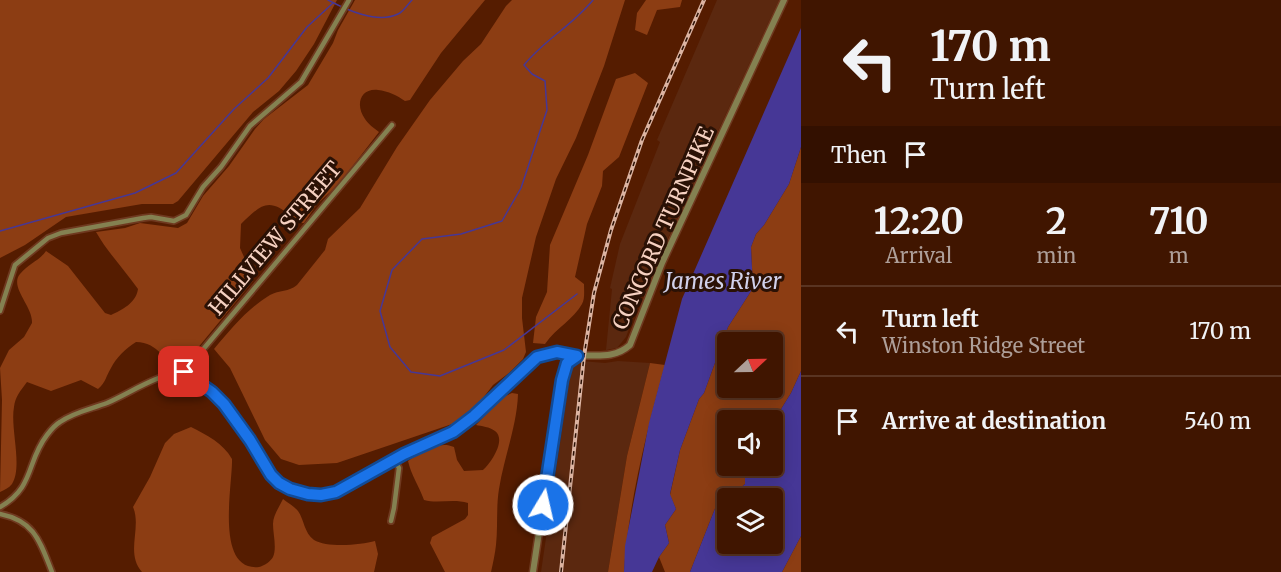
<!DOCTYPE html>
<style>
body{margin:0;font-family:Merriweather,serif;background:#471e0a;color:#f1f3f6;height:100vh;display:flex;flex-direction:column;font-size:22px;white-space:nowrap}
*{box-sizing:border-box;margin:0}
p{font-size:20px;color:#ae9f99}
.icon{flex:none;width:33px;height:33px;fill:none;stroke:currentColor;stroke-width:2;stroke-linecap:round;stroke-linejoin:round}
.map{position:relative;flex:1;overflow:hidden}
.sheet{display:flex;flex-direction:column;background:#401500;width:480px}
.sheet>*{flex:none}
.banner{background:#401500;color:#f1f3f6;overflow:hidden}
.needle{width:39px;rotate:68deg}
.controls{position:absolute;left:717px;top:332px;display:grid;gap:12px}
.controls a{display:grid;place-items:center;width:66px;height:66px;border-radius:6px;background:#401500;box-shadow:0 3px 15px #0003,0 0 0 2px #593422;font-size:30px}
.pin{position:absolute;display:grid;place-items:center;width:51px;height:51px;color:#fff;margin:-26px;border-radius:12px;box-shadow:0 3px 9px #0006}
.me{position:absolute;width:66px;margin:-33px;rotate:9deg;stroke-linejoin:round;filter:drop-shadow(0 0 4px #0008)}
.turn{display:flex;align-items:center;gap:21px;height:126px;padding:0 30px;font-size:27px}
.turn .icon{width:78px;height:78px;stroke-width:2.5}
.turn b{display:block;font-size:42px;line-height:51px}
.then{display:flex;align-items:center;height:57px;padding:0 30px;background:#0003;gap:12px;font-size:22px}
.eta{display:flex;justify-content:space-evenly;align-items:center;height:102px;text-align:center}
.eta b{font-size:36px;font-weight:700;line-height:42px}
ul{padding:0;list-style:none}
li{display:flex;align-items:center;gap:18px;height:90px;padding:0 30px;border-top:2px solid #593422}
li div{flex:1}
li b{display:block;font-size:22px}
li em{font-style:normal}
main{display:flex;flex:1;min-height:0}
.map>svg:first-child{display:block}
</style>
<main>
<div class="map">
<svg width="801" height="572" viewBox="0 0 801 572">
<rect width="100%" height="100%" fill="#551c00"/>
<path fill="#5b280f" d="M717,0h62l-137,294 -16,43 -9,11 -11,2 6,-61 -2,-1 10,-44 40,-102 -3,-2z
M581,361l24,2 13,-2 32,2 -23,93 -19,116h-67l30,-204 4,-5z"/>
<path fill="#8c3d13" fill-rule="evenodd" d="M0,0h337l-23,44 -18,27 -17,20 -26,21 -75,89 -5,3h-31l-76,13 -41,28 -25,13z
M355,0h130l-44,53 -31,47 -5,1c-7,-5 -17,-10 -27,-11 -18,-2 -23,15 -13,29 3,5 9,9 14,13l-41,53 -21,19 -13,19c-6,0 -8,-2 -12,-6 -24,-21 -31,-12 -51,7l-1,24 12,27 1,6 -66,80 -6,4c-18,-2 -22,-23 -45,-23 -10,6 -20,16 -25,26 -5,8 -5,14 -13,21l-17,-9 -30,11 -24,-9c-6,8 -12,15 -13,25 -4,21 9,60 -2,77 -3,4 -8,6 -12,8l2,-92 -2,-32 9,-18 15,-13 8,-14c1,-17 -23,-36 -12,-49 8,-10 19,-13 26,-23l22,15 37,47 6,2c11,-5 25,-12 27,-26 -14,-20 -30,-36 -42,-57l29,-4 15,-5 38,5 9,-5 16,-27 26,-30 26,-37 9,-10 44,-34 25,-42 5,-13z
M512,0h113l-21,66 -28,72 -20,41 -20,58 -14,61v20l4,34 -3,7 -14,14 -16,12 -16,21 -19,16 -121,41 -38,2 -18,-6 -16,-19 -35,-72 -16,-19c17,-20 33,-40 56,-54 9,-5 19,-3 27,-10l28,-35 3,-11 32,-31 37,-61 33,-47 33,-39 18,-17 25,-38z
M646,0h36l-2,7 -23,3 -10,25 -12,-5 2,-17z
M635,73l13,10 -29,74 -16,14 -1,15 -15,38 -12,53 9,7c0,7 1,15 -2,20 -8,15 -26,24 -37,40l-12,-1 3,-26 11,-25 3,-47 38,-90 28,-76z
M801,147v224l-10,22 -18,29 -1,-2h-44v45h20l-3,7v12l-14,13 -15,9 -26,66h-25l-6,-15 10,-14 -4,-18 11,-16 -6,-14 10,-45 19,-51 5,-6 24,-66 25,-39 -2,-41 5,-13 8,-9 25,-41zM728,342h44v45h-44z
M650,363l15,2c-18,65 -37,140 -41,207h-16l19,-116z
M512,393l6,1c-1,32 -14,63 -19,95 -3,19 -1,37 -3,56 -1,9 -3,18 -5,27h-46l-15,-29 2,-6 33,-18 3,-4v-12c-15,-5 -29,1 -44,-3 -5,-14 -13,-25 -16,-39 12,-9 31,-21 46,-14l3,13 7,11 19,-1c7,-6 24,-30 12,-39 -5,-4 -14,-5 -19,-6l25,-27z
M191,427c16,8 32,16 41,32 1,24 -18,113 27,108 5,-1 12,-6 14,-10 4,-9 0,-23 0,-33 0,-8 6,-17 10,-25 5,4 11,7 15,12 6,8 6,22 16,29 13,8 47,5 61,1l3,13 -4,18h-232c-17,-19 0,-44 -9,-65l17,-30 15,-34 9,-9z
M801,536v36h-19z"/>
<path fill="#463796" d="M801,28v119l-12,37 -25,41 -8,9 -5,13 2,41 -25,39 -24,66 -5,6 -19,51 -10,44 6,15 -11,16 4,18 -10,14 -7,15h-28l1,-26 24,-123 33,-124z
M801,371v165l-19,36h-92l26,-66 11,-7 1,44h44v-45h-43l16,-14v-12l3,-7h24l1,-43 18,-29z"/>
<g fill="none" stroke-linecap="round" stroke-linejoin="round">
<path stroke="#463796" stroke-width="1.5" d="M328,0c19,10 49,24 70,14 5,-2 10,-10 14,-14
M0,231l135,-38 41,-20 58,-64 34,-31 39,-51 26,-24
M577,294l-73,56 -64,26 -29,-4 -21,-25 -10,-36 12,-41 30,-31 39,-5 41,-13 19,-33 26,-78 -2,-29 -13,-7 -8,-9c20,-25 49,-40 69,-65"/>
<defs>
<path id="minor" d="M0,311l15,-46 33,-27 13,-5 82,-15 8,-1 23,4 12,-6 17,-28 18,-20 29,-41 51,-44 48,-82
M184,372c15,10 31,20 43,35 8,11 17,22 24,34 6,12 12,26 21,36 16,17 43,21 64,15l68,-38 49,-22 21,-16 63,-59 20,-5 20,4
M184,372l208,-247
M0,507c35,-20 26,-45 47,-72 3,-4 8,-10 13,-13 14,-10 31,-13 47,-19 25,-11 50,-29 77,-31
M0,514c35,7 40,28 52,58
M391,521l3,-13 5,-40 -5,-9"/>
<path id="tertiary" d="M533,572l29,-193c1,-5 2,-13 6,-18 11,-13 40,4 62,-16l32,-82 122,-263"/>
</defs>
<use href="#minor" stroke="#6f391f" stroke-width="8"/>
<use href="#tertiary" stroke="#6f391f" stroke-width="9"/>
<use href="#minor" stroke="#848151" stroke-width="4.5"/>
<use href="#tertiary" stroke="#848151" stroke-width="6"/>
<defs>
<path id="rail" d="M561,572l23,-216 10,-63 17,-63 31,-90 62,-140"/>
</defs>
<use href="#rail" stroke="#dcb4a2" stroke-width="4"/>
<use href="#rail" stroke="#2a1105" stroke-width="1.5" stroke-dasharray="4.5" stroke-linecap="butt"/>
</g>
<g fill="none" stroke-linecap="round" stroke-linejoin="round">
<defs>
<path id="route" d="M184,372l28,20 12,12 26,36 21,35 8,8 11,6 18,5 13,1 15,-3 68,-38 49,-22 21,-16 63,-59 20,-5 20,4 -10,7 -5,17 -19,125"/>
</defs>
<use href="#route" stroke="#114b97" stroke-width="15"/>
<use href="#route" stroke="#1a73e8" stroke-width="10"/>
</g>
<g text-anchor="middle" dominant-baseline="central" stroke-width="6" stroke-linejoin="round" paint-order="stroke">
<g font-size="21" fill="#f6d1c1" stroke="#2a1105">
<text transform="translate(663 228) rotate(-66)">CONCORD TURNPIKE</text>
<text transform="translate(275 238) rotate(-50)">HILLVIEW STREET</text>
</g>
<g font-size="22" font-style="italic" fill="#d1d1eb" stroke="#2a1105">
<text x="723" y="281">James River</text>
</g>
</g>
</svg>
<div class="controls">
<a><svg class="needle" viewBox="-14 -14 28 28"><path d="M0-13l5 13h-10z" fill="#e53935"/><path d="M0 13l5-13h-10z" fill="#ae9f99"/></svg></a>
<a><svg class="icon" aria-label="sound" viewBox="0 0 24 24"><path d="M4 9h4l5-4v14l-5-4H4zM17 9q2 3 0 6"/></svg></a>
<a><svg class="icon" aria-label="layers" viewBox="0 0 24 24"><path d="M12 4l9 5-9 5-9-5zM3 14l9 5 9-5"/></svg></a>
</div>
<div class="pin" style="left:184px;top:372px;background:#d93025"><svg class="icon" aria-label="arrive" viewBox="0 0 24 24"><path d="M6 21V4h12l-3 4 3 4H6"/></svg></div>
<svg class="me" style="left:543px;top:505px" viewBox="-20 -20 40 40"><circle r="17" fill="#1a73e8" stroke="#fff" stroke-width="3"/><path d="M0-11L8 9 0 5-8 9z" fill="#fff"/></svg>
</div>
<section class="sheet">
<div class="banner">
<div class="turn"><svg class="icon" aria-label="left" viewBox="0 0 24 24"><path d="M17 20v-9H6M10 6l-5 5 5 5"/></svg><div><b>170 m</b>Turn left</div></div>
<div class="then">Then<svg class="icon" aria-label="arrive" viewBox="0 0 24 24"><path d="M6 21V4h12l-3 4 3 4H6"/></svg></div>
</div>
<div class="eta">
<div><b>12:20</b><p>Arrival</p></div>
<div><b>2</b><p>min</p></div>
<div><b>710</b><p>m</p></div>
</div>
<ul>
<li><svg class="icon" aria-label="left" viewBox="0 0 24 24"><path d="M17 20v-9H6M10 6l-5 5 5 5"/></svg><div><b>Turn left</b><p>Winston Ridge Street</p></div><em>170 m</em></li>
<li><svg class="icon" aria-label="arrive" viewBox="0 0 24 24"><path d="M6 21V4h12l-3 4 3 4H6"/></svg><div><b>Arrive at destination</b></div><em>540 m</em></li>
</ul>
</section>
</main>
